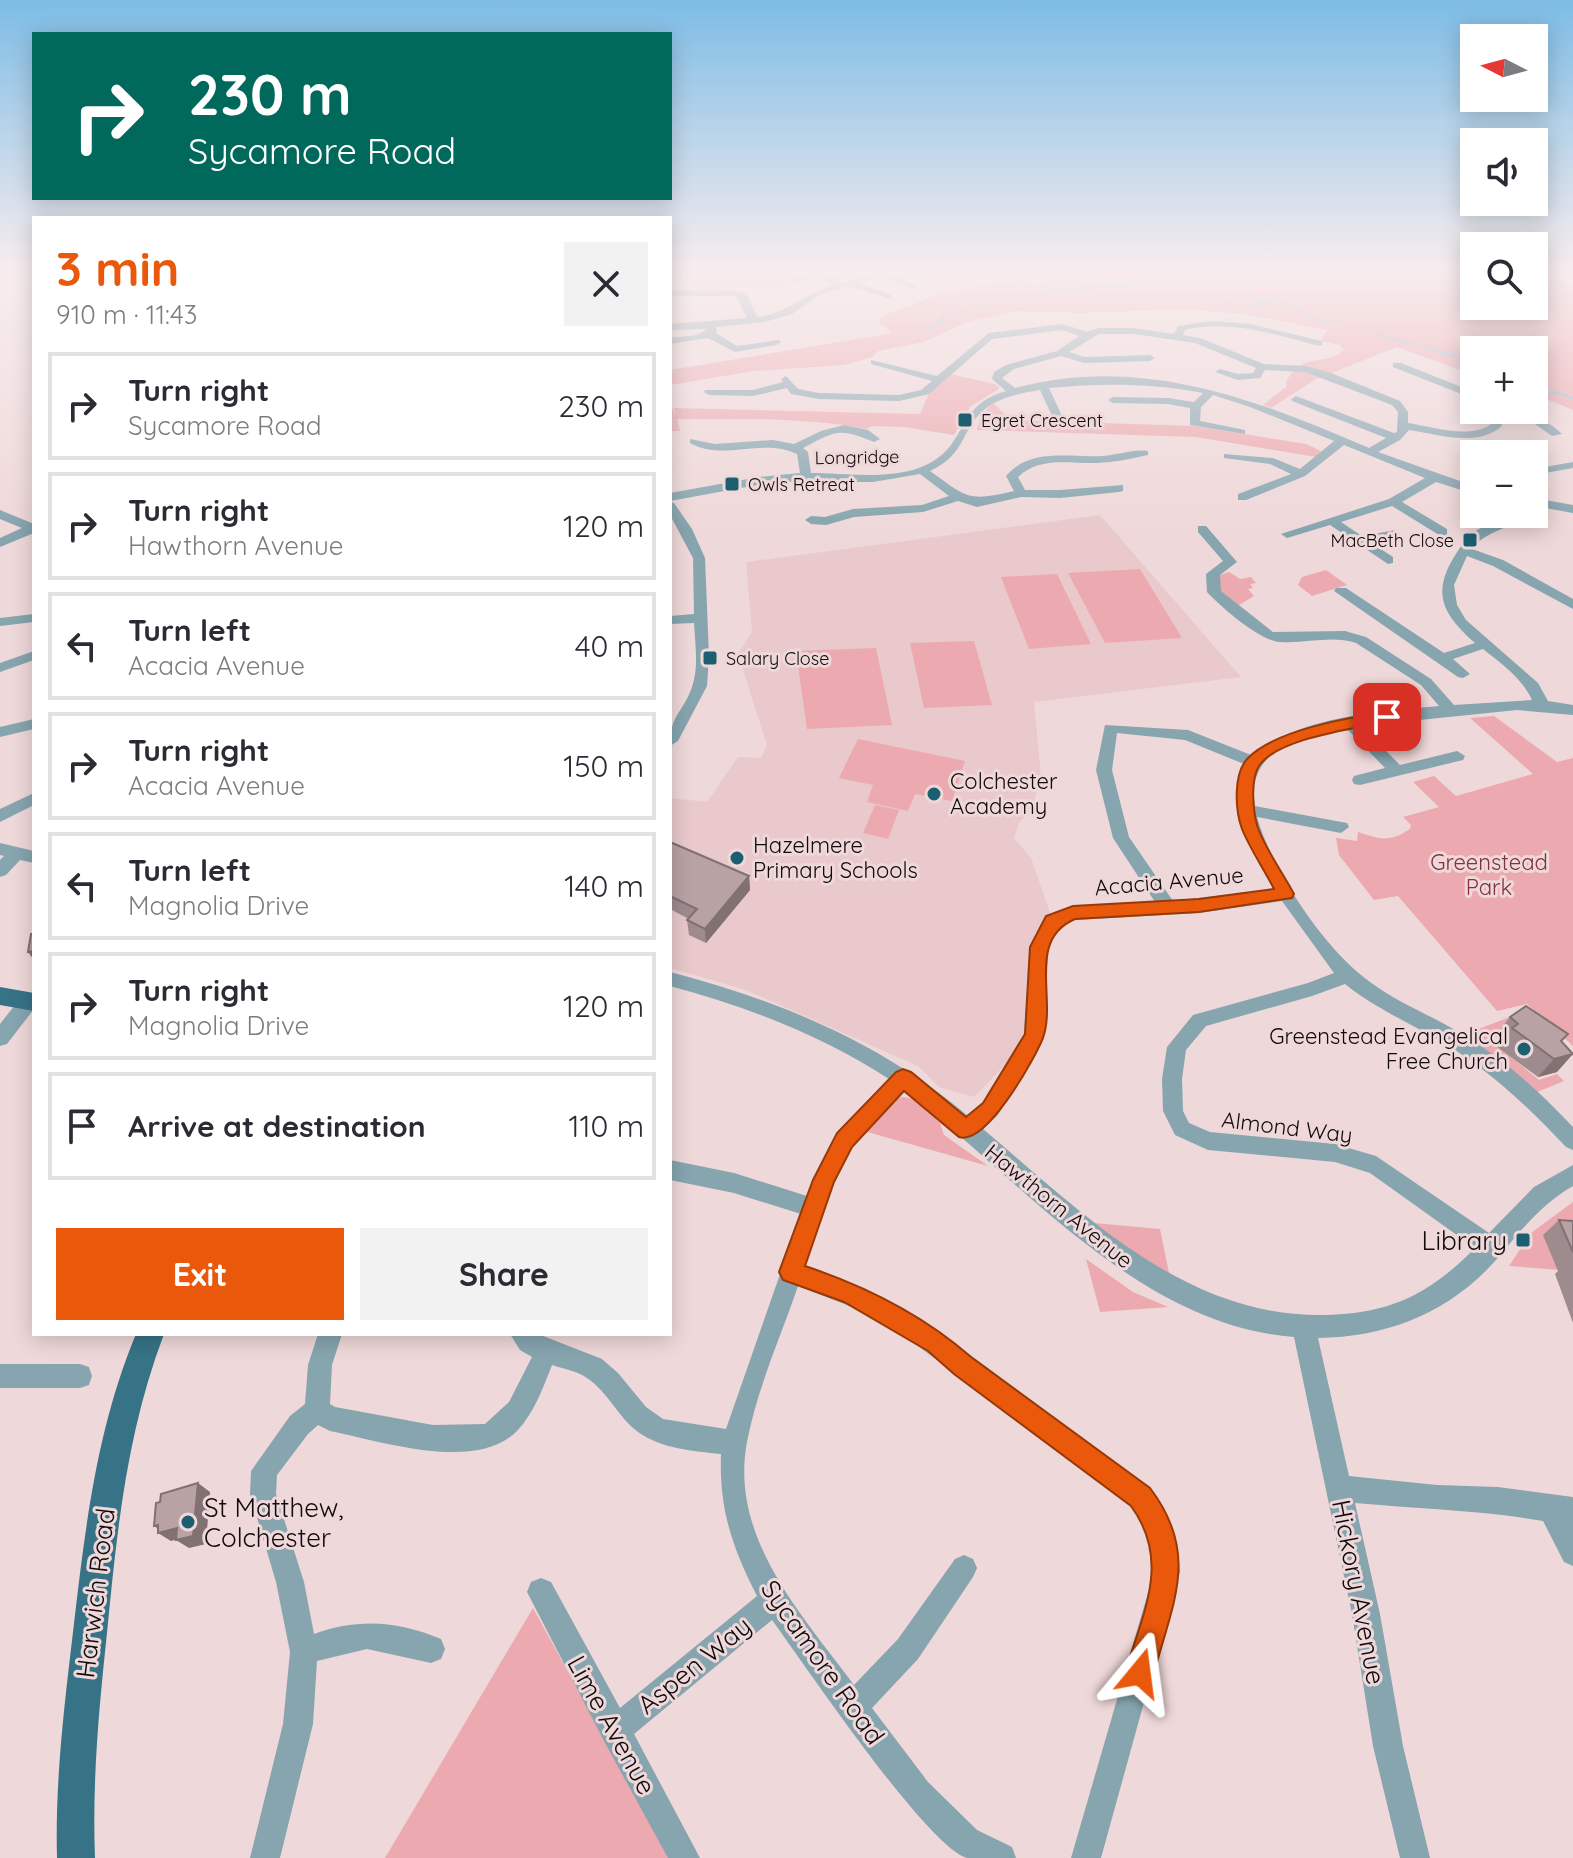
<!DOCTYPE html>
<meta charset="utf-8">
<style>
body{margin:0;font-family:Quicksand,sans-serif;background:#f2f2f3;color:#2b2b33;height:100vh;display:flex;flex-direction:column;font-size:30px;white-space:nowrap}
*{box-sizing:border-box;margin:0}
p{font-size:26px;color:#7c7c81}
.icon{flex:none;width:44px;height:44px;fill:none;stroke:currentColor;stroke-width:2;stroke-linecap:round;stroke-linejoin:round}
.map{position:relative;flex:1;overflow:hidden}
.panel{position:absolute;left:32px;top:216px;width:640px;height:1120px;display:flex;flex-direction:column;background:#fff;border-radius:0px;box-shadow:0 4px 20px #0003}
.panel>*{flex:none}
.hud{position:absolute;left:32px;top:32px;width:640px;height:168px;border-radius:0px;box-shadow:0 4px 20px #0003;background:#00695c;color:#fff;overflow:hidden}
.needle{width:52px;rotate:276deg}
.tools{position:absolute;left:1460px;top:24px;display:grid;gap:16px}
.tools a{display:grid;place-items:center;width:88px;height:88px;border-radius:0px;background:#fff;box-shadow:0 4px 20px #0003;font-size:40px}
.pin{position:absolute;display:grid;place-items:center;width:68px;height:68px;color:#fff;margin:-34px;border-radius:16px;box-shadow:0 4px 12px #0006}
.me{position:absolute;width:88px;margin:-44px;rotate:16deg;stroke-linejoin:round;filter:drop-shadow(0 0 6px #0008)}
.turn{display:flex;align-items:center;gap:28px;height:168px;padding:0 24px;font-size:36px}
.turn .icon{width:104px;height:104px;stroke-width:2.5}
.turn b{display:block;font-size:56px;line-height:68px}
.round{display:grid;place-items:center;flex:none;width:84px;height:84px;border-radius:0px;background:#f2f2f3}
.headline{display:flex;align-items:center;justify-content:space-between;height:136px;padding:0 24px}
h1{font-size:48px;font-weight:800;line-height:60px;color:#ea580c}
.cta{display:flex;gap:16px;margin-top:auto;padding:16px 24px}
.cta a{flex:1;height:92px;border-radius:0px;background:#ea580c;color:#fff;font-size:32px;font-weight:800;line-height:92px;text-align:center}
.cta a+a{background:#f2f2f3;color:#2b2b33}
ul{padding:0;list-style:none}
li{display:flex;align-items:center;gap:24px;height:108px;margin:0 16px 12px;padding:0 8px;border:4px solid #e1e1e2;border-radius:0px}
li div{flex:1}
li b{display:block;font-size:30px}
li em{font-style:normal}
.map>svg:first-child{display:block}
</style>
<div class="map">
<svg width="1573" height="1858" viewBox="0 0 1573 1858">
<rect width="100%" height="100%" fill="#efd8d9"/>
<path fill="#e9c9cb" d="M1100,515l141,162 -207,25 7,75 -10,34 -12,12 -5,15 17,20 22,63 -14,27 -5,87 -60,62 -35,-10 -21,-21 -172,-76 -76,-22v-170l37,4 31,-45 23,1 6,-13 -29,-91 14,-22 -6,-70z"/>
<path fill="#eca9af" d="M681,269l86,1 25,16 -96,3z
M1092,269h382v37h60v-37h21l-9,8 27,8v125l-39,-16v-44h-60v25l-77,-28 -81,32 -45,29 -8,-3 24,-19 -1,-4c16,-31 39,-15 58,-32l-4,-5 -19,-4 6,-11 -83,-16 -61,-5 -103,4 -63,-2 -50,11 -43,20 -46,9 -6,6 -27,8 -92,6 -83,14v-15l223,-37 -14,-10 1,-6 64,-25 80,-13 11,7 13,-7z
M950,374l45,10 5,4 -30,19 -16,28 -50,-8 -33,-1 -4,3c-62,-12 -127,-10 -190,-10l3,12h-10v-28l6,13 -2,-8 246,6 9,-21z
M993,403l18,17 183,6 112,18 15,7 -5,6 -120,-20 -219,-7 3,-13z
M1140,569l42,69 -77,5 -37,-70z
M1326,570l21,15 -35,11 -14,-11 4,-8z
M1229,572l11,7 11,-2 5,6 -6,1 3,4 -5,1 6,7 -15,9 -21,-14 2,-16z
M1057,574l34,70 -62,5 -28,-72z
M974,641l18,64 -68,3 -14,-65z
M876,648l16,77 -85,4 -11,-78z
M1494,716l63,46 16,-4v288l-46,-42 -30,7 -99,-115 -24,4 -35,-45 -3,-17 21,3 1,-9c21,7 32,11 52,-3l1,-4 -8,-8 36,-10 -26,-25 21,-6 22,20 77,-22 -63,-56z
M858,739l107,22 -13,40 -37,-7 -7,17 -41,-9 6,-17 -34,-7z
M875,805l24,5 -11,29 -25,-6z
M1515,1015l-3,9 -24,14 51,42 18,-6 7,7 -29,12 -60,-49 1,-14z
M903,1097l11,2 26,24 4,12 44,31 -124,-35 30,-32z
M1573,1202v69l-64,-5 22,-33z
M1094,1223l66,6 11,54z
M1086,1259l47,33 35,15 -68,5z
M533,1608l137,250h-285z"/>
<path fill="#7cc8e0" d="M1200,284l-14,1 -117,4 -55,8 -71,20 3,3 -18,11 -25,3 23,-4 16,-10 -2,-4c23,-5 47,-13 71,-19 61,-14 130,-16 192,-13l13,7 -3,4 18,7 -4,3c14,6 22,-1 34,-5 6,-2 19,1 25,2 15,3 22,16 37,18 31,5 58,14 88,24 21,7 45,7 63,20 -20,-8 -38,-12 -59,-18 -18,-4 -35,-11 -52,-17 -14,-5 -29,-5 -42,-8 -16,-3 -21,-15 -37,-18 -22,-5 -37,10 -59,2l2,-4 -16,-6v-6z"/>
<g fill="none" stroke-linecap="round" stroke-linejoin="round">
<path stroke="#7cc8e0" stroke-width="2" d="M1205,269l3,16
M1534,392l24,1 15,5"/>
<path fill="#86a5af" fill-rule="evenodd" d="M807,269l15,3 21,10 37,-12 20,-1 -10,5 29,13 -8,2 -30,-13 -23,7 33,12v4l-42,-13 -30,9 -27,19 -27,8 -48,5 -1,6 21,13 42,-6 2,2 -5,3 -41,7 -27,-14 -38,6v-6l27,-3 10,-6 -37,1v-6l77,-6 -11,-22h-66v-6l71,1 7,5 9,21c29,-3 49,-24 77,-32l-17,-8 -25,7 -5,-3 22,-7z
M1212,321l38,3 72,17v4l-3,1c-42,-11 -90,-27 -134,-16l-2,5 17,3 64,26 42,2 25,7 69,28 8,11v11c26,4 59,16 82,2l1,-6 -8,-9c32,0 55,1 79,24l-10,2 -23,-16 -29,-4 2,10c-25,22 -64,8 -93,4l-9,10 -22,12 96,34v8l-38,-12 -34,20 45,27v6h-8l-47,-29 -51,16 21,14 34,-6v6l-26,6 23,15v6l-5,1 -58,-39 -43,13 -6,-4 108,-35 36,-21 -81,-33 -39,31 -59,24h-8v-6l53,-20 -21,-10 -46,-6v-4l49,4 27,11 34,-28 -84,-34 -37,-12 -12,12 -1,14 45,9v4l-55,-9v-17l-22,-4 -55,-1 -5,-3 5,-3 55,1 26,4 9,-9c-51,-10 -102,-10 -154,-5l14,30 -5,3 -5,-3 -13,-28c-19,3 -40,7 -55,19 -25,21 -18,45 -55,62 38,27 37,31 84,20l-8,-15c25,-29 63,-18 97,-20 15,-1 30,-7 45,-5v4c-17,4 -34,7 -51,8 -27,1 -57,-7 -79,14l7,13h35l63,-5v6l-4,1 -59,6 -39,-1 -44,10 -19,-6 -35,11 -69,5 -28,8 -15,-1 -6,-4 6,-4 14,1 28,-8 69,-4 27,-9 -29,-22 -47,8h-99l-104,19v-8l89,-16 41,-4 -3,-19c-35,-17 -73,8 -107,-11v-4l25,5 58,-4 21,4 27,-13 23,-6 24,5 12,9 -6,3c-35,-14 -37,-12 -71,6l5,4 3,21c44,0 109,13 140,-28 19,-27 19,-43 55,-54l-14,-12 2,-7 12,-7 51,-14 22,-15 -17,-6 -70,9 -63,55 -30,7 -80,-2 -28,-5 -4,-6 -34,8 -44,-1 -5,-3 1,-2h48l30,-8 -2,-3 5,-3 12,13 21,4 80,2 22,-5 11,-9 -61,-17v-4l66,16 52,-43 74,-9 24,8 11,-4h36l40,6 4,-8zM1099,334h35l61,9 61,25 -3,5 -15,1 -18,-5 -5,3 23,8 22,-2 5,-8 40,2 87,33 6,7 -1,20 -3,1 -98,-37 -5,3 1,2 94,37 -17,10c-113,-49 -229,-94 -354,-60l-13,-10 12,-9 47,-13 23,7 66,-2 5,-3 -5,-3 -65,2 -16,-5z
M1393,363h8l73,29v7l-81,-32z
M1481,450l8,4h-13z
M1573,462v6l-39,7v-6z
M1534,498l39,7v8l-39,-7z
M670,502l4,1 18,26 13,29 4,98 -2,30 -29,55 -8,5c0,-32 13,-33 22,-59 7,-19 3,-45 2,-64l-24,1v-8l24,-2 -1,-56 -23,-43z
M0,510l34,14v9l-34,14v-9l22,-10 -22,-9z
M1512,514h14c-16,16 -40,16 -54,35l31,11 70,39v10l-80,-43 -26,-10 -13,29 3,20 9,15 72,63 10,18 25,4v10l-56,-5 -156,16 39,39 57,-14 8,5 -2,4 -103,25 -6,-1 -2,-4 2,-4 31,-8 -39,-40c-45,8 -101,22 -91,78l92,17 2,4 -8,6 -84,-16c16,55 67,132 113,165 28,21 61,33 90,51 43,25 79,58 113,94v23l-7,-3c-35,-37 -72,-73 -116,-100 -35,-22 -73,-37 -105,-63l-33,12 -106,30 -20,24 -4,29 1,32 6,12 21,9 125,12 41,12 113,77 45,-46 39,-22v21c-30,17 -50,42 -71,67 -47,57 -111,84 -184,85l31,138 88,9 61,2 75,10v69l-9,-4 -21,-41c-62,-11 -125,-12 -188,-18l25,111 23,132 27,112h-30l-27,-112 -21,-132 -58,-277c-157,-12 -273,-158 -390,-247l-52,56 -18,36 -29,84 63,25 63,35 219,162c18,25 28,53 30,84l-79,286h-30l83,-286c-2,-25 -8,-45 -22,-66l-218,-163 -62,-36 -54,-21c-17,50 -41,103 -51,156 -18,95 55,173 107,243l44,-46 57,-80 9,-4 9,4 4,9 -4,9 -55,82 -46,49 56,74 49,48 35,17 4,11c-15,0 -35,0 -49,0 -40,-11 -164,-196 -195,-238l-138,114 66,124h-32l-64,-117 -77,-149 4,-10 10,-4 10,4 69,126 137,-112c-25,-49 -38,-87 -36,-142 -28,-3 -59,-5 -83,-22 -20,-15 -30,-40 -51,-54 -10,-7 -23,-9 -35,-13 -9,23 -18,48 -35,66 -41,42 -136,10 -187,0l-12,-6 -10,9 -31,41 -1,19 28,88 10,52c44,-16 84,-13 127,5l4,10 -4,10 -10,4 -64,-14 -50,12 -4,63 -33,134h-30l33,-134 7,-72 -14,-70 -26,-88 1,-23 39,-55 15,-12 3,-39 10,-31h24l-10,31 -2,39 5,3 98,18 52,-1 24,-22 23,-45 -12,-7 -10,-16h28l64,25 16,14 28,34 17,12 63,10 75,-215 -67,-21 -64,-13v-20l64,13 73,23 31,-62 51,-55c-68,-44 -141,-72 -219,-93v-14c110,29 210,70 298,144l16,-13 40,-69 6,-87 17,-31 26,-10 82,-4 -42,-64 -17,-68 9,-45 83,5 63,25c52,-39 125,-43 188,-49l-18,-21 -65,-42c-25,-8 -51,1 -76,-1 -20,-1 -59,-35 -73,-50l-1,-18 17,-13 -25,-29v-6h8l31,36 -17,13 1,16 52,41 72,-1 21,6 65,42 23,26 78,-5c-10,-22 -30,-36 -49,-51l-30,10 17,15 -7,4 -5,-1 -124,-86 2,-3h10l98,65 31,-10c-31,-28 -44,-48 -21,-86 5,-8 11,-18 19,-24 11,-9 27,-12 39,-19zM1117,733l68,7 59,24c-22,40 10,92 30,125l-101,12 -44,-64 -17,-67zM1282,901l52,72 -26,10 -115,32 -26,32 -5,32 1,32 12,24 33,15 127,12 35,11 105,75c-46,47 -86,66 -152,67 -139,2 -241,-103 -340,-186l15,-14 46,-80 4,-88 11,-21 16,-6 124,-7z
M34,614v8l-34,4v-8z
M34,651v9l-34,12v-9z
M34,719v10l-34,8v-10z
M34,793v12l-34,17v-13z
M0,843l34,8v12l-14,-3 -14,15 -6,2v-17l4,-4 -4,-1z
M29,993l5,2v14l-27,35 -7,2v-22l22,-28z
M0,1364h80l9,3 3,9 -3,9 -9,3h-80z"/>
<path fill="#367386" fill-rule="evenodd" d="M0,987l34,6v18l-34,-6z
M136,1334h28c-37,97 -47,196 -57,299 -8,75 -15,149 -12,225h-38c-2,-76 7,-150 16,-226 12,-102 23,-202 63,-298z"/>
</g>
<path fill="#9e8b8d" d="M670,842l79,34 1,14 -44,53 -17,-8 -2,-15 2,-1 -19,-10z
M1510,1017l51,24 -4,31 -19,5 -42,-31 5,-5 -6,-5z
M1559,1220l14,1v102l-18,-49 3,-3 -15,-36z"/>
<path fill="#817173" d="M749,876l1,14 -44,53 -1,-14z
M34,951v9l-6,-8z
M1573,1054l-16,18 -19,5 16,-18z
M198,1483l12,9 -4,52 -17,4 -13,-8z
M158,1525l19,3 13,8 -19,5 -13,-8 5,-1 -9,-6z"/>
<path fill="#b8a2a4" stroke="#817173" stroke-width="2" d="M670,842l79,34 -44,53 -18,-9 10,-11 -27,-13z
M31,934h3v17l-6,1z
M1526,1006l42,28 -7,7 12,13 -19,5 -42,-31 6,-4 -8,-7z
M1559,1220l14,1v31z
M198,1483l-5,53 -17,4 1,-12 -19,5v-8l-4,1 2,-23 4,-1 1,-8z"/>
<linearGradient id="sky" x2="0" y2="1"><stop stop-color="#7dbce5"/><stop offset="0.51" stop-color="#f8edee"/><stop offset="1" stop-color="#f8edee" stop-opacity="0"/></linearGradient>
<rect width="1573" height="530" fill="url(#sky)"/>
<path fill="#ea580c" stroke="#983908" stroke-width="2" d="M1387,712l8,5 -2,3c-32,8 -115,17 -134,46 -9,14 -6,47 -1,62 8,22 25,45 36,66l-2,4 -93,14 -124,7c-49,21 -18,80 -32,119 -9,22 -57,108 -84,99l-55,-46 -52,56 -18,35 -29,84c60,20 118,49 166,91l179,131c50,66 23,113 4,185l-4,10 -10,5 -11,-5 -4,-10c17,-59 47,-111 6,-167l-177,-132 -26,-23 -84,-49 -61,-22 -4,-8 34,-92 24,-47 59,-61 7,-3 8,3 55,45 17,-14 42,-69 5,-87 16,-31 27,-10 126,-7 75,-10c-10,-20 -24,-40 -32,-60 -7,-19 -9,-56 6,-71 27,-28 102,-41 139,-46z"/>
<g fill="#1b5f71" stroke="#efd8d9" stroke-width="3">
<rect x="957" y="412" width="16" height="16" rx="4"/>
<rect x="724" y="476" width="16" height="16" rx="4"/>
<rect x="1462" y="532" width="16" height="16" rx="4"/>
<rect x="702" y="650" width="16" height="16" rx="4"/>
<circle cx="934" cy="794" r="8"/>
<circle cx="737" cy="858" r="8"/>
<circle cx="1524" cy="1049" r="8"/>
<rect x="1515" y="1232" width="16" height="16" rx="4"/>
<circle cx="188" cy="1522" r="8"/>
</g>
<g text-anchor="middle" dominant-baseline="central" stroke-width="6" stroke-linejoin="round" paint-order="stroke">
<g font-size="18" fill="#110a0b" stroke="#efd8d9" text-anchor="start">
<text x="981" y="420">Egret Crescent</text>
<text x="748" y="484">Owls Retreat</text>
<text x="1454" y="540" text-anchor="end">MacBeth Close</text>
<text x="726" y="658">Salary Close</text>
</g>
<g font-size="18" fill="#110a0b" stroke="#efd8d9">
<text transform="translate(857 457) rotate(-1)">Longridge</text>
</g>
<g font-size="22" fill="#110a0b" stroke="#efd8d9" text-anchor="start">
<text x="950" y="781">Colchester<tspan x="950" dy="25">Academy</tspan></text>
<text x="753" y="845">Hazelmere<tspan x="753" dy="25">Primary Schools</tspan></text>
<text x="1508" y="1036" text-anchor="end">Greenstead Evangelical<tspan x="1508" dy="25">Free Church</tspan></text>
</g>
<g font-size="22" fill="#82313e" stroke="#efd8d9">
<text x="1489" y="862">Greenstead<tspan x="1489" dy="25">Park</tspan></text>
</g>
<g font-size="22" fill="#110a0b" stroke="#efd8d9">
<text transform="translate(1169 881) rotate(-5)">Acacia Avenue</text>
<text transform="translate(1287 1127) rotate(7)">Almond Way</text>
<text transform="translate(1059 1206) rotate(39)">Hawthorn Avenue</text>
</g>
<g font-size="26" fill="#110a0b" stroke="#efd8d9" text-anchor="end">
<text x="1507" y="1240">Library</text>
<text x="204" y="1507" text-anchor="start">St Matthew,<tspan x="204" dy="30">Colchester</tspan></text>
</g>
<g font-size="26" fill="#110a0b" stroke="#efd8d9">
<text transform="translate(1359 1592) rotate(79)">Hickory Avenue</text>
<text transform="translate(95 1593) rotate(-83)">Harwich Road</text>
<text transform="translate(823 1662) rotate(55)">Sycamore Road</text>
<text transform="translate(694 1665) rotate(-39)">Aspen Way</text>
<text transform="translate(612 1725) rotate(61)">Lime Avenue</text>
</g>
</g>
</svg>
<div class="tools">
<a><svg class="needle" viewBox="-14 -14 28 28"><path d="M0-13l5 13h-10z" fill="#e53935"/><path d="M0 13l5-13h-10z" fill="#7c7c81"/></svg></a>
<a><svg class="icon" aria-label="sound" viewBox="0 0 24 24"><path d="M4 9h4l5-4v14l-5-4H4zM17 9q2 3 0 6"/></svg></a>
<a><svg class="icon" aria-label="search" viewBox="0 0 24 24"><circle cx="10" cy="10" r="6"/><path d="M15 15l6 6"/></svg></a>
<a>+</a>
<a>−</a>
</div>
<div class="pin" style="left:1387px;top:717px;background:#d93025"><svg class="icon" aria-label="arrive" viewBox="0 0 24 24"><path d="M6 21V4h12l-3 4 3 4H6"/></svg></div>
<svg class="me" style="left:1140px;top:1673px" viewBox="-20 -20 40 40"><path d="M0-17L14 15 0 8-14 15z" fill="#ea580c" stroke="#fff" stroke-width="4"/></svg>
<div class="hud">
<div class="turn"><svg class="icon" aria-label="right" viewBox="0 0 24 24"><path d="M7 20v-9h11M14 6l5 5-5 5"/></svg><div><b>230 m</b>Sycamore Road</div></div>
</div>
<section class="panel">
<div class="headline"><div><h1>3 min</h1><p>910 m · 11:43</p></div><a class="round"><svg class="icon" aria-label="close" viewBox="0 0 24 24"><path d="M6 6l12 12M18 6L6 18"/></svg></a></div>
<ul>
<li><svg class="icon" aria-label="right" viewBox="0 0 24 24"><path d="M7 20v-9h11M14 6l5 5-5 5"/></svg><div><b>Turn right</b><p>Sycamore Road</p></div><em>230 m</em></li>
<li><svg class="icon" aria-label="right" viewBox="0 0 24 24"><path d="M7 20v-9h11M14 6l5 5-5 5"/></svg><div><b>Turn right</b><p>Hawthorn Avenue</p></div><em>120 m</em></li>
<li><svg class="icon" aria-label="left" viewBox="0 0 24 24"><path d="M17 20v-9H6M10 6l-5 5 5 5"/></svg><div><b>Turn left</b><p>Acacia Avenue</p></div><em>40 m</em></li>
<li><svg class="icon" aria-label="right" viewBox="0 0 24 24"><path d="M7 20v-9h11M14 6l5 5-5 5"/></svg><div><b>Turn right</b><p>Acacia Avenue</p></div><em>150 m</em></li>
<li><svg class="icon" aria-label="left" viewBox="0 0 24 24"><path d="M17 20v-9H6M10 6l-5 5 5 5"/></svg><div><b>Turn left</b><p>Magnolia Drive</p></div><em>140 m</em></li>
<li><svg class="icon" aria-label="right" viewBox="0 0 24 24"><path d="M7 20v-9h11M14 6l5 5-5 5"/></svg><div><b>Turn right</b><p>Magnolia Drive</p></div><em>120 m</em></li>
<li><svg class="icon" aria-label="arrive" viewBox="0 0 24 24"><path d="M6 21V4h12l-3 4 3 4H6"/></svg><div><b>Arrive at destination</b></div><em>110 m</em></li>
</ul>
<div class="cta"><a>Exit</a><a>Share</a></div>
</section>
</div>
